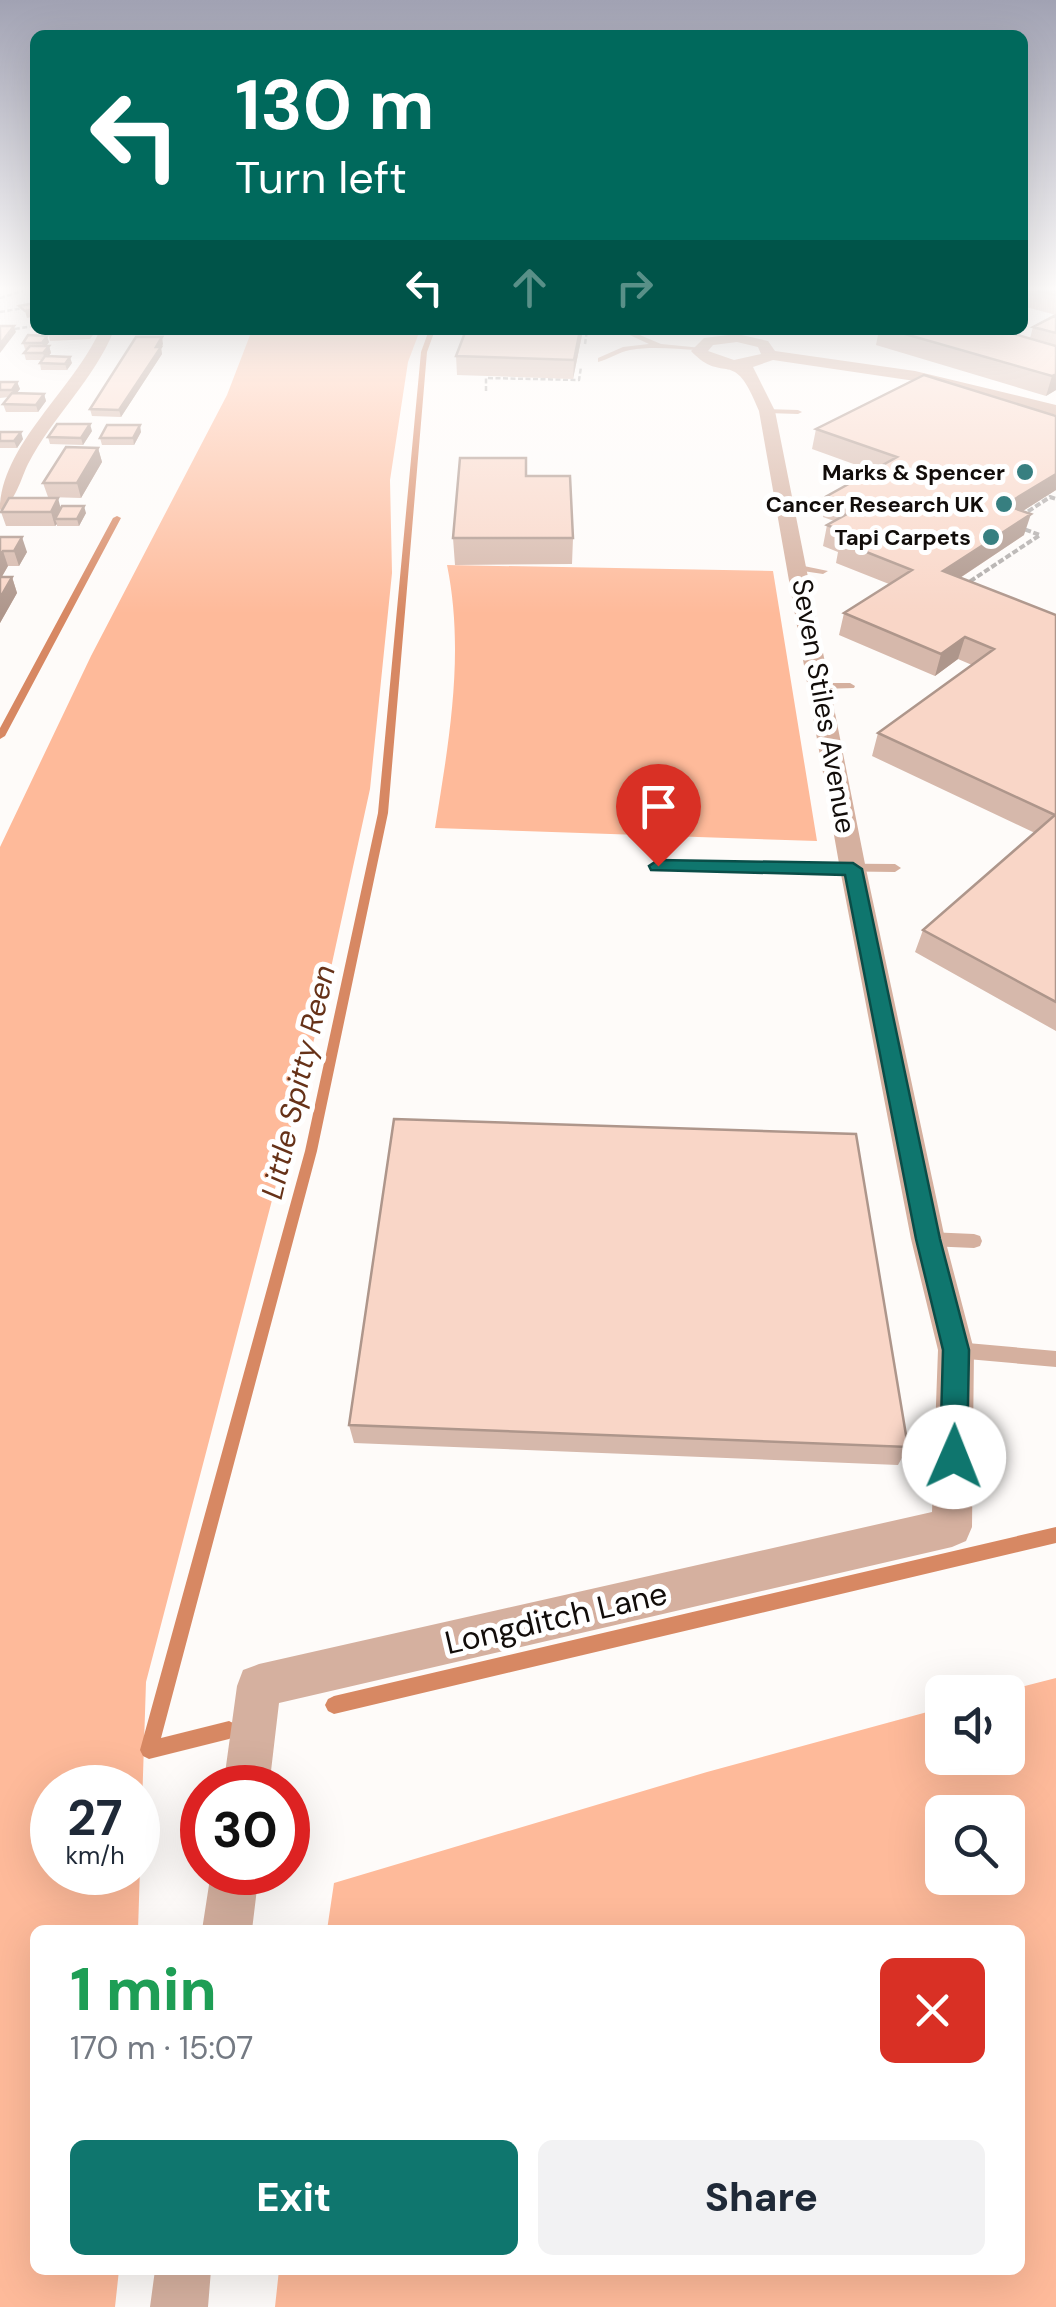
<!DOCTYPE html>
<meta charset="utf-8">
<style>
body{margin:0;font-family:"DM Sans",sans-serif;background:#f2f2f3;color:#1f2937;height:100vh;display:flex;flex-direction:column;font-size:38px;white-space:nowrap}
*{box-sizing:border-box;margin:0}
p{font-size:32px;color:#747a83}
.icon{flex:none;width:55px;height:55px;fill:none;stroke:currentColor;stroke-width:2;stroke-linecap:round;stroke-linejoin:round}
.map{position:relative;flex:1;overflow:hidden}
.panel{position:absolute;left:30px;top:1925px;width:995px;height:350px;display:flex;flex-direction:column;background:#fff;border-radius:15px;box-shadow:0 10px 40px #0002}
.panel>*{flex:none}
.hud{position:absolute;left:30px;top:30px;width:998px;height:305px;border-radius:15px;box-shadow:0 10px 40px #0002;background:#00695c;color:#fff;overflow:hidden}
.controls{position:absolute;left:925px;top:1675px;display:grid;gap:20px}
.controls a{display:grid;place-items:center;width:100px;height:100px;border-radius:15px;background:#fff;box-shadow:0 10px 40px #0002;font-size:50px}
.speed{position:absolute;left:30px;top:1765px;display:flex;gap:20px;font-size:50px;font-weight:700;text-align:center}
.speed>*{display:grid;place-content:center;width:130px;height:130px;border-radius:50%;background:#fff;box-shadow:0 10px 40px #0002;line-height:1}
.speed small{font-size:25px;font-weight:400}
.speed .limit{border:15px solid #d22;background:#fff;color:#111}
.pin{position:absolute;display:grid;place-items:center;width:85px;height:85px;color:#fff;margin:-102px -42px;border-radius:50% 50% 50% 0;rotate:-45deg;box-shadow:0 0 10px #0007}
.pin .icon{rotate:45deg}
.me{position:absolute;width:110px;margin:-55px;rotate:1deg;stroke-linejoin:round;filter:drop-shadow(0 0 8px #0008)}
.turn{display:flex;align-items:center;gap:35px;height:210px;padding:0 40px;font-size:45px}
.turn .icon{width:130px;height:130px;stroke-width:2.5}
.turn b{display:block;font-size:70px;line-height:85px}
.lanes{display:flex;align-items:center;height:95px;padding:0 40px;background:#0003;justify-content:center;gap:50px;direction:ltr}
.lanes .off{opacity:.35}
.round{display:grid;place-items:center;flex:none;width:105px;height:105px;border-radius:15px;background:#f2f2f3}
.summary{display:flex;align-items:center;justify-content:space-between;height:170px;padding:0 40px}
h1{font-size:60px;font-weight:800;line-height:75px;color:#1e9e55}
.primary-button{display:flex;gap:20px;margin-top:auto;padding:20px 40px}
.primary-button a{flex:1;height:115px;border-radius:15px;background:#0f766e;color:#fff;font-size:40px;font-weight:800;line-height:115px;text-align:center}
.primary-button a+a{background:#f2f2f3;color:#1f2937}
.map>svg:first-child{display:block}
</style>
<div class="map">
<svg width="1056" height="2307" viewBox="0 0 1056 2307">
<rect width="100%" height="100%" fill="#fefbf9"/>
<path fill="#feba9a" fill-rule="evenodd" d="M252,330h168l-12,32 -18,118 2,93 -22,216 -48,220 -176,673 -8,248h-103v340h84l-4,37h-115v-1460l91,-191 136,-261zM52,1788h86v84h-86z
M447,565l326,6 44,270 -382,-13c14,-87 30,-175 12,-263z
M1056,1678v629h-781l4,-37h741v-340h-693l7,-47 373,-111 235,-64v50h66v-66h-7zM1008,1812v66h-66v-66z"/>
<g fill="none" stroke-linecap="round" stroke-linejoin="round">
<path fill="#d78863" fill-rule="evenodd" d="M429,330h6l-8,22 -39,461 -71,338 -156,587 68,-17 6,3 3,6 -3,6 -6,3 -80,20 -6,-3 -3,-6 165,-599 73,-338 43,-461z
M117,516l4,2 -116,218 -5,3v-11l113,-210z
M1056,1527v16l-722,171 -6,-3 -3,-6 3,-6 6,-3z"/>
<path stroke="#afaba9" stroke-width="2.5" stroke-dasharray="5 2.5" stroke-linecap="butt" d="M0,298l23,-7
M0,312l35,-6
M0,331l35,-5
M585,344l2,-14
M486,391v-13l93,2 2,-13"/>
<path stroke="#afaba9" stroke-width="4" stroke-dasharray="6 2.5" stroke-linecap="butt" d="M1021,516l29,-19 6,2
M963,586l77,-51 -19,-7"/>
<path fill="#d5b09f" fill-rule="evenodd" d="M619,330h9l33,14 41,4 -3,2c-24,-1 -46,-4 -69,0 -11,2 -21,9 -32,12v-4l25,-11 26,-3z
M764,409l34,1 4,2 -4,2 -31,-1z
M799,565l29,6 -5,3 -27,-4v-4z
M850,683l5,3 -1,2 -34,1 -5,-3 5,-3z
M658,862l237,2 6,4 -6,4 -241,-3v-6z
M928,1232l46,2 6,2 2,5 -2,5 -6,2 -46,-2 -6,-2 -2,-5 2,-5z
M956,1342l100,9v16l-100,-9 -6,-3 -2,-5 2,-5z"/>
<path fill="#d5b09f" fill-rule="evenodd" d="M100,330h14c-20,50 -61,86 -86,134 -7,14 -13,40 -28,46 0,-64 74,-121 100,-180z
M737,334l31,7 7,10 140,20 141,34v10l-141,-34 -142,-21 -20,7 22,44 91,458 79,370 29,111 -2,177 -6,14 -14,6 -673,156 -10,85h-46l14,-102 6,-16 16,-6 673,-152 6,-162 -27,-111 -71,-370 -81,-458c-26,-67 -34,-24 -68,-60l13,-13zM737,342l21,5 3,7 -27,6 -26,-9 5,-6z
M211,1872h48l-7,58h-50z
M155,2270h56l-3,37h-58z"/>
</g>
<path fill="#d6b8ab" d="M1022,291h34v24l-34,-9z
M1056,315v75l-10,6 -170,-51 3,-15h121l30,8 3,-11z
M118,330h70l-3,5 -66,-1z
M466,330h117l-10,49 -116,-4 -1,-19z
M95,332l-5,7 -40,2 -2,-7z
M49,342l-3,4h3l2,7 -3,3 24,7 -5,7h-26l-1,-7 2,-3h-16l-2,-7 3,-4h-2l-2,-6z
M163,344l-2,4 1,6 -41,63 -29,-1 -2,-7z
M0,382h17l3,7 -4,4 28,1 2,7 -8,11h-32l-3,-8 6,-7 -9,1z
M816,429l240,61 -33,21 1,24 -64,43 96,37v416l-141,-79 8,-22 112,-97 -163,-77 6,-23 94,-68 -14,-6 -23,17 -96,-41 5,-22 45,-29 -53,-21 2,-11 -15,-6 4,-21 7,-4 -11,-4 4,-21 46,-25 -61,-22z
M92,431l-9,14 -33,-1 -2,-7z
M0,432l23,7 -6,9h-17z
M141,432l-7,13h-32l-2,-7z
M98,448l4,14 -21,36 -33,-1 -5,-14z
M526,476l47,62 -1,26 -117,1 -2,-27z
M61,508l25,5 -7,13h-22v-2l-2,2h-49l-5,-14z
M0,537l27,15 -8,14h-11l-7,12 11,-1 5,16 -17,30z
M349,1425l559,22 -10,18 -544,-22z"/>
<path fill="#ae968b" d="M35,309v7l-8,2 -2,-7z
M14,326l2,6 -16,21v-9z
M580,330h3l-10,49 1,-19z
M47,336l2,6 -5,7 -2,-6z
M162,337l1,7 -2,4 1,6 -41,63 -2,-7z
M49,346l2,7 -6,7 -2,-7z
M70,357l2,6 -5,7 -2,-6z
M1056,374v16l-10,6 6,-20z
M17,382l3,7 -6,8 -2,-7z
M44,394l2,7 -8,11 -2,-7z
M90,424l2,7 -9,14 -2,-7z
M140,425l1,7 -7,13 -1,-7z
M21,432l2,7 -6,9 -3,-7z
M98,448l4,14 -21,36 -4,-15z
M1056,474v16l-57,36 6,-21z
M58,498l4,15 -7,6 2,5 -2,2 -4,-14z
M84,506l2,7 -7,13 -2,-7z
M1031,514l-7,21 -87,58 6,-22z
M22,537l5,15 -8,14 -5,-15z
M3,551l5,15 -8,14v-25z
M12,577l5,16 -17,30v-25z
M965,637l-7,22 -23,17 6,-22z"/>
<path fill="#f9d6c7" stroke="#ae968b" stroke-width="2.5" d="M1038,291h18v4z
M35,303v6l-10,2 -6,-5z
M1056,315v18l-23,-6z
M0,326h14l-14,18z
M51,330h39l-2,2 -40,2z
M466,330h114l-6,30 -118,-4z
M891,330h109l56,16v28l-4,2z
M28,335l19,1 -5,7h-19z
M136,337h26l-6,10h5l-42,63 -29,-1z
M30,346h19l-6,7h-19z
M45,356l25,1 -5,7 -25,-1z
M924,375l132,41v58l-51,31 26,9 -88,57 113,44v387l-133,-72 132,-115 -177,-82 116,-84 -29,-12 -24,17 -97,-41 68,-43 -71,-28 11,-7 -25,-10 31,-17 -31,-12 70,-39 -81,-28z
M0,382h17l-5,8h-12z
M12,393l32,1 -8,11 -33,-1z
M57,424h33l-9,14 -33,-1z
M107,425h33l-7,13h-33z
M0,432h21l-7,9h-14z
M66,447l32,1 -21,35h-34z
M460,458h66v18h44l3,62h-120z
M9,498h49l-7,14h-50z
M62,506h22l-7,13h-22z
M0,537h22l-8,14h-11l-3,4z
M0,577h12l-12,21z
M394,1119l462,15 52,313 -559,-22z"/>
<linearGradient id="sky" x2="0" y2="1"><stop stop-color="#a1a2b3"/><stop offset="0.47" stop-color="#fffdfc"/><stop offset="1" stop-color="#fffdfc" stop-opacity="0"/></linearGradient>
<rect width="1056" height="614" fill="url(#sky)"/>
<path fill="#0f766e" stroke="#0a4d48" stroke-width="2.5" d="M658,860l195,3 9,6 78,370 29,111 -2,107 -4,9 -9,4 -10,-4 -4,-9 3,-107 -27,-111 -71,-364 -194,-5 -2,-4z"/>
<g fill="#377f80" stroke="#fff" stroke-width="4">
<circle cx="1025" cy="472" r="10"/>
<circle cx="1004" cy="504" r="10"/>
<circle cx="991" cy="537" r="10"/>
</g>
<g text-anchor="middle" dominant-baseline="central" stroke-width="10" stroke-linejoin="round" paint-order="stroke">
<g font-size="22" font-weight="bold" fill="#120d0a" stroke="#fff" text-anchor="end">
<text x="1005" y="472">Marks &amp; Spencer</text>
<text x="984" y="504">Cancer Research UK</text>
<text x="971" y="537">Tapi Carpets</text>
</g>
<g font-size="28" fill="#120d0a" stroke="#fff">
<text transform="translate(824 706) rotate(80)">Seven Stiles Avenue</text>
</g>
<g font-size="30" font-style="italic" fill="#663218" stroke="#fff">
<text transform="translate(298 1082) rotate(-77)">Little Spitty Reen</text>
</g>
<g font-size="32" fill="#120d0a" stroke="#fff">
<text transform="translate(556 1618) rotate(-13)">Longditch Lane</text>
</g>
</g>
</svg>
<div class="controls">
<a><svg class="icon" aria-label="sound" viewBox="0 0 24 24"><path d="M4 9h4l5-4v14l-5-4H4zM17 9q2 3 0 6"/></svg></a>
<a><svg class="icon" aria-label="search" viewBox="0 0 24 24"><circle cx="10" cy="10" r="6"/><path d="M15 15l6 6"/></svg></a>
</div>
<div class="speed"><div>27<small>km/h</small></div><div class="limit">30</div></div>
<div class="pin" style="left:658px;top:866px;background:#d93025"><svg class="icon" aria-label="arrive" viewBox="0 0 24 24"><path d="M6 21V4h12l-3 4 3 4H6"/></svg></div>
<svg class="me" style="left:954px;top:1457px" viewBox="-20 -20 40 40"><circle r="19" fill="#fff"/><path d="M0-13L10 11 0 6-10 11z" fill="#0f766e"/></svg>
<div class="hud">
<div class="turn"><svg class="icon" aria-label="left" viewBox="0 0 24 24"><path d="M17 20v-9H6M10 6l-5 5 5 5"/></svg><div><b>130 m</b>Turn left</div></div>
<div class="lanes"><svg class="icon" aria-label="left" viewBox="0 0 24 24"><path d="M17 20v-9H6M10 6l-5 5 5 5"/></svg><svg class="icon off" aria-label="ahead" viewBox="0 0 24 24"><path d="M12 20V5M6 11l6-6 6 6"/></svg><svg class="icon off" aria-label="right" viewBox="0 0 24 24"><path d="M7 20v-9h11M14 6l5 5-5 5"/></svg></div>
</div>
<section class="panel">
<div class="summary"><div><h1>1 min</h1><p>170 m · 15:07</p></div><a class="round" style="background:#d93025;color:#fff"><svg class="icon" aria-label="close" viewBox="0 0 24 24"><path d="M6 6l12 12M18 6L6 18"/></svg></a></div>
<div class="primary-button"><a>Exit</a><a>Share</a></div>
</section>
</div>
